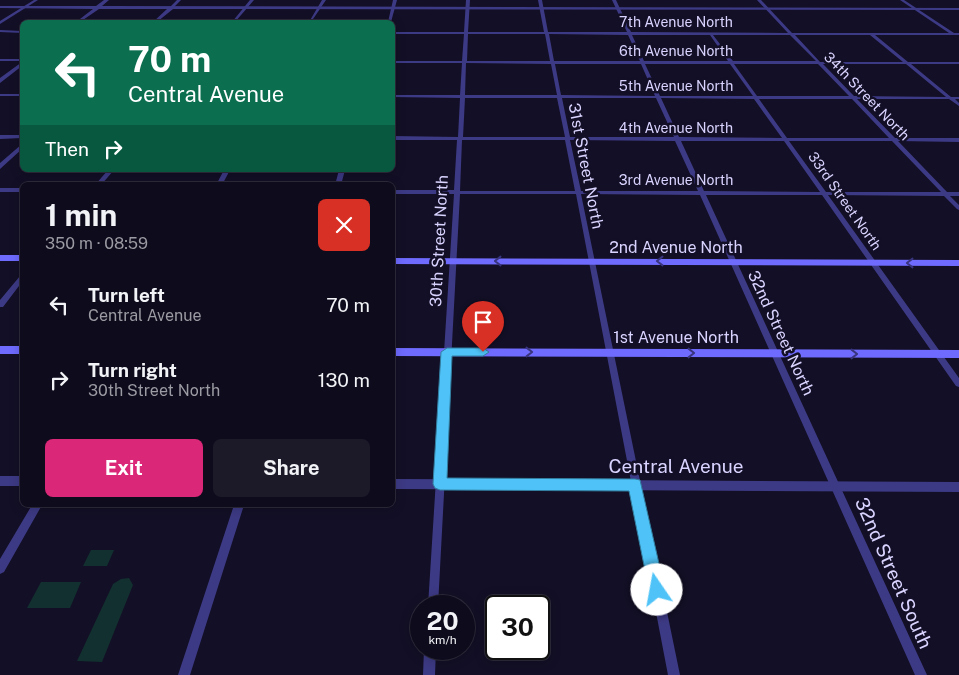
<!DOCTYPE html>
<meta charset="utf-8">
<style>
body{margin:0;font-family:"Public Sans",sans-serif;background:#1c1929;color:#f1f3f6;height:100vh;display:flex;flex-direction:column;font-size:19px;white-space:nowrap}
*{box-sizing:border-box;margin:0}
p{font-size:16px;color:#9b9ba3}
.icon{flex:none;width:28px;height:28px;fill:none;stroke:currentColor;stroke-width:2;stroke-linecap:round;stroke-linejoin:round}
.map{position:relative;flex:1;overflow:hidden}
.details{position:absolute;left:20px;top:182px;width:375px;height:325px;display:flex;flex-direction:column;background:#0e0b1c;border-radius:8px;box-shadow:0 2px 12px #0003,0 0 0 1px #2e2b3b}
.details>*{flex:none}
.top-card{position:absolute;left:20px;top:20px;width:375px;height:152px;border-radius:8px;box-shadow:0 2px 12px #0003,0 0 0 1px #2e2b3b;background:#0b6e4f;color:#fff;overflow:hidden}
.speed{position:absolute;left:410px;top:595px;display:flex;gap:10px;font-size:25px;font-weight:700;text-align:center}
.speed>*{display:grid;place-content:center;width:65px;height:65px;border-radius:50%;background:#0e0b1c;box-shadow:0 2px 12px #0003,0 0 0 1px #2e2b3b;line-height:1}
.speed small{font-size:12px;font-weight:400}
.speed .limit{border:2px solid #111;border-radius:8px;background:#fff;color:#111}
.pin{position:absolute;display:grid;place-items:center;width:42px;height:42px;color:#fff;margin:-51px -21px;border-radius:50% 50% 50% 0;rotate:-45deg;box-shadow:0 0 5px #0007}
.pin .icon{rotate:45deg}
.me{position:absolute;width:55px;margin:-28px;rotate:348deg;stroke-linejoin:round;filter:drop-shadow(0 0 4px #0008)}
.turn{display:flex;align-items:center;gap:18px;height:105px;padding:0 25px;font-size:22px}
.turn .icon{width:65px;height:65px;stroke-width:2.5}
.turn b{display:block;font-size:35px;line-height:42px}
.then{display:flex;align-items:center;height:48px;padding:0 25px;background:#0003;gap:10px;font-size:19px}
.round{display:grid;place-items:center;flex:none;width:52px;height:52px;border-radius:8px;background:#1c1929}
.head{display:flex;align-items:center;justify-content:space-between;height:85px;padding:0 25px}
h1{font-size:30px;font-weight:700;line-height:38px}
.cta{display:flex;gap:10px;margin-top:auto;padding:10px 25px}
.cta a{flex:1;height:58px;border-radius:8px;background:#db2777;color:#fff;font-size:20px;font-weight:700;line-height:58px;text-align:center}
.cta a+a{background:#1c1929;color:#f1f3f6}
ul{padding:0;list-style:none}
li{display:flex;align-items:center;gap:15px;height:75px;padding:0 25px}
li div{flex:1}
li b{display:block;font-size:19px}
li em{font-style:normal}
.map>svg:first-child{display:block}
</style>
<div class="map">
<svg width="959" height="675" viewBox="0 0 959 675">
<rect width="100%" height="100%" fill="#130f26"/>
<path fill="#12302f" d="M91,550h23l-7,16h-24z
M129,578l4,7 -31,77 -25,-1 36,-77 8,-5z
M41,582h40l-11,26h-43z"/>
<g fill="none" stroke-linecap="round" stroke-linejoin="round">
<path fill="#3d3a85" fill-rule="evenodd" d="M34,0h4l-38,24v-3z
M177,0h4l-9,9h-2v-2z
M250,0h4l-19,22h-3z
M322,0h4l-15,22h-2z
M393,0h4l-6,22h-3z
M466,0h4l-2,32h76l-6,-32h4l6,32h79l-15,-32h4l15,32 157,1 -31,-33h4l31,33h157l-49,-33h4l50,33h5v2h-84l33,27h51v2h-48l40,33h8v2h-4l4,4v3l-10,-7h-92l38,39h64v4l-61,-1 49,51h12v4h-9l9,9v5l-2,-1 -13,-13 -116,-1 131,183v9l-3,-1 -134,-191h-116l221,480h-12l-215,-480 -119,-1 99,481h-12l-92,-481h-116l-22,412h-10l26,-412h-62v-4h62l3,-50h-65v-4l66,1 2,-39 -68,-1v-2h68l2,-32h-70v-2h70l2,-27h-72v-2h72zM468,34h77l5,27h-83zM549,34l79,1 12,26h-86zM632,35h78l18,26h-84zM713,35h77l26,26h-83zM795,35h75l33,27h-83zM466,63l85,1 6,31h-92zM555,64h86l14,32 -94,-1zM645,64h85l23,32h-93zM734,64h84l31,32h-92zM823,64h83l40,33 -92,-1zM465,98h92l8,39h-102zM562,98h94l18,39h-104zM661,98l93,1 28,39 -103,-1zM759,99h93l37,39h-102zM462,140h103l10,51h-115zM570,140l105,1 23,50h-117zM681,141h103l36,51 -116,-1zM789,141h103l49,51h-115z
M0,30l22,1v2l-22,-1z
M0,59h22v2h-22z
M0,94h22v2h-22z
M0,135h22v3l-22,1z
M108,170h6l-13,15h-6z
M224,170h6l-8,15h-6z
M339,170h6l-4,15h-6z
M0,188h22v4h-22z
M20,276h2v6l-19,25h-3v-7z
M32,505h10l-38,67 -4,2v-15z
M234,505h10l-54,170h-12z
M424,649h12l-1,26h-12z"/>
<path fill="#3d3a85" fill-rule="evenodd" d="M104,0h5l-7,6 857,2v2l-786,-1 -16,13h-4l14,-13h-68l-19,13h-4l17,-13 -93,-1v-2h96z
M22,62v4l-22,17v-5z
M22,144v5l-22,20v-6z
M0,476h22v10h-22z
M392,479l567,3v10l-567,-3z"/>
<path fill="#6f6bff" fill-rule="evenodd" d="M0,255h22v6h-22z
M392,258l567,2v6l-567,-2z
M0,346h22v8h-22z
M392,348l567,2v8l-567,-2z"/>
</g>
<defs><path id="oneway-chevron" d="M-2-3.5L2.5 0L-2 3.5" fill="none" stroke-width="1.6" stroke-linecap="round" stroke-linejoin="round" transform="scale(1.25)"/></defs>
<g stroke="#38347d">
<use href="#oneway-chevron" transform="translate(498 261) rotate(-180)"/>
<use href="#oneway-chevron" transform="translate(660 261) rotate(-180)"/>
<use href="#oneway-chevron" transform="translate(910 263) rotate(180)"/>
<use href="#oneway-chevron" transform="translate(529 352)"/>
<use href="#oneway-chevron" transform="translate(691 353)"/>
<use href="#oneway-chevron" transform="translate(854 354)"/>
</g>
<path fill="#4fc3f7" stroke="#337fa1" d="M447,348h36l6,4 -6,4h-31l-5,122 188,1 5,1 25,110 -3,6 -5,2 -6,-2 -2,-6 -20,-99 -189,-1 -5,-2 -2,-4 8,-132z"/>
<g text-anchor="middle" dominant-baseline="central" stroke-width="5" stroke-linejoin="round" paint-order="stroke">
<g font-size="14" fill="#d9d4ff" stroke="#130f26">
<text x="676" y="22">7th Avenue North</text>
<text x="676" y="51">6th Avenue North</text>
<text x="676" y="86">5th Avenue North</text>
<text transform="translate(867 96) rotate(46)">34th Street North</text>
<text x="676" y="128">4th Avenue North</text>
<text x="676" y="180">3rd Avenue North</text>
<text transform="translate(845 201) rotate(55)">33rd Street North</text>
</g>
<g font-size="16" fill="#d9d4ff" stroke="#130f26">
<text transform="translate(586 166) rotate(79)">31st Street North</text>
<text transform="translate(439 241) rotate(-87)">30th Street North</text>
<text x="676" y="247">2nd Avenue North</text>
<text transform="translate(781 333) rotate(65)">32nd Street North</text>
<text x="676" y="337">1st Avenue North</text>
</g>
<g font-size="19" fill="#d9d4ff" stroke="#130f26">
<text x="676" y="466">Central Avenue</text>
<text transform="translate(894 573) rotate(66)">32nd Street South</text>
</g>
</g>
</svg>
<div class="speed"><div>20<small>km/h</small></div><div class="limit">30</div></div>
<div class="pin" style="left:483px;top:352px;background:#d93025"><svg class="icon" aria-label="arrive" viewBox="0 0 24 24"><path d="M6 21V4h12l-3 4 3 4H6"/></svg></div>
<svg class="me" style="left:657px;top:590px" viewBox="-20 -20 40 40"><circle r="19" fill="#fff"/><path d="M0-13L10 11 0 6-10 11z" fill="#4fc3f7"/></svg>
<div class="top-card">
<div class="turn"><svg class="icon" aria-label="left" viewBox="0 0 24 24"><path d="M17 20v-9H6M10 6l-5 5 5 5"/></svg><div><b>70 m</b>Central Avenue</div></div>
<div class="then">Then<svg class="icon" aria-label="right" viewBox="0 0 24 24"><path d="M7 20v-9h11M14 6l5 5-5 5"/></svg></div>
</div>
<section class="details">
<div class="head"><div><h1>1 min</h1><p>350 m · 08:59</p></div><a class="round" style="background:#d93025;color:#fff"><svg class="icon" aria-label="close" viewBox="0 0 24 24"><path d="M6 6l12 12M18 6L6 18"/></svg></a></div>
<ul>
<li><svg class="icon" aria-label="left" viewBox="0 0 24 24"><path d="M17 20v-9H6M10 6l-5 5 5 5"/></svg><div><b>Turn left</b><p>Central Avenue</p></div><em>70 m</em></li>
<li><svg class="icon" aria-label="right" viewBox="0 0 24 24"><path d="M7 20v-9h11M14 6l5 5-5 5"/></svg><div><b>Turn right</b><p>30th Street North</p></div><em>130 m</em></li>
</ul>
<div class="cta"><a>Exit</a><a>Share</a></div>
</section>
</div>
